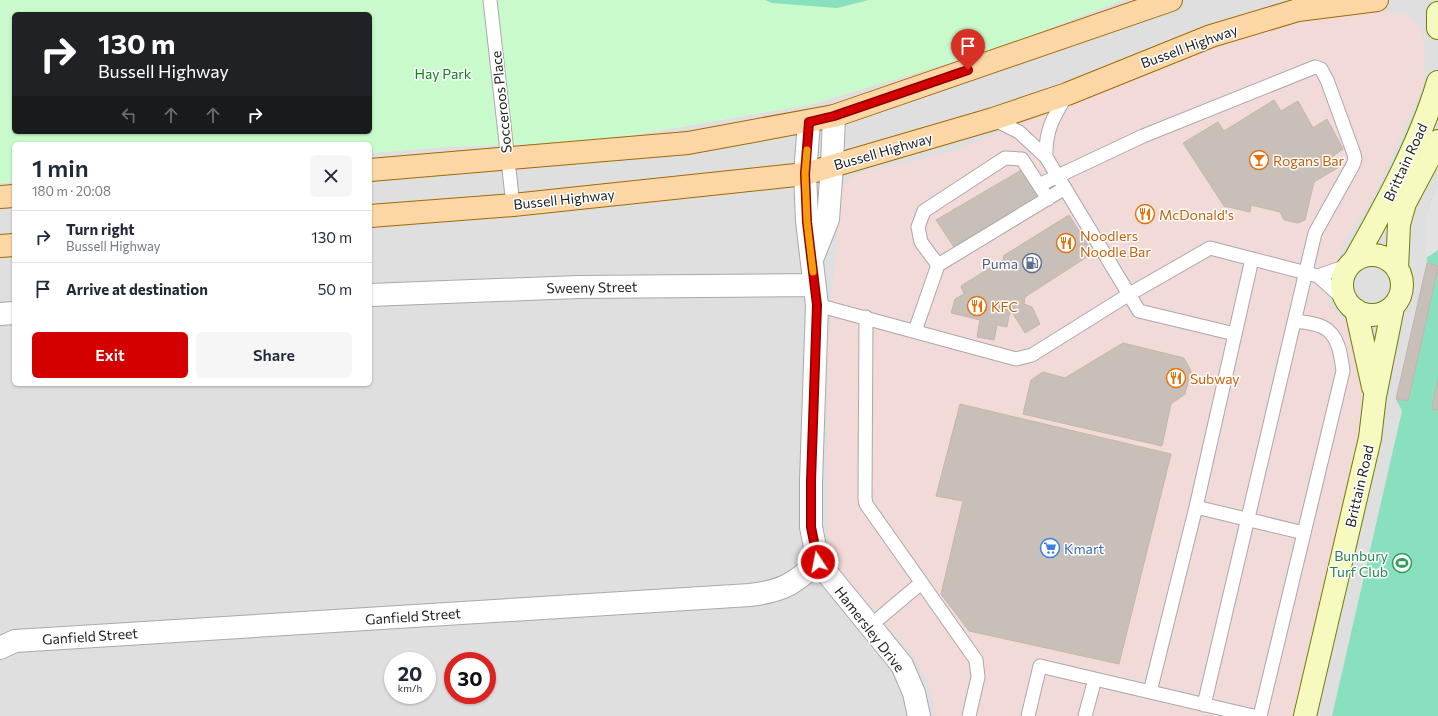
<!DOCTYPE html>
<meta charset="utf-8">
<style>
body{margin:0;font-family:Commissioner,sans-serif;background:#f6f6f7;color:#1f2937;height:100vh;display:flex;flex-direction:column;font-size:15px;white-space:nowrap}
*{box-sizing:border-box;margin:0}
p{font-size:13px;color:#747a83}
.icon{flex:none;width:22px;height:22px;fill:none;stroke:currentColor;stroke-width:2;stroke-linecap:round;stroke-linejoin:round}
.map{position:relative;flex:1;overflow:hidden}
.panel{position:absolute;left:12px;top:142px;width:360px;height:244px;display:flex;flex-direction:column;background:#fff;border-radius:6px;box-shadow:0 1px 3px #0004}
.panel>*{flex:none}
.guide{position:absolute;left:12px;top:12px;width:360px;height:122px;border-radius:6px;box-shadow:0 1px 3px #0004;background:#202124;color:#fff;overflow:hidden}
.speed{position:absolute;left:384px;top:652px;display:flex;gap:8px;font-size:20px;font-weight:700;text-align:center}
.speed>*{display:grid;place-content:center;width:52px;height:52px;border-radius:50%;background:#fff;box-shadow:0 1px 3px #0004;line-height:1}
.speed small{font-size:10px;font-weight:400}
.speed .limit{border:6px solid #d22;background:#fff;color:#111}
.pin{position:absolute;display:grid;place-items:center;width:34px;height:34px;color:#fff;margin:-41px -17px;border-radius:50% 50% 50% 0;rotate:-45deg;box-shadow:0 0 4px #0007}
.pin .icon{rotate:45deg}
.me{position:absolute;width:44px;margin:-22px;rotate:349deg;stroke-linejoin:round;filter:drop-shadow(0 0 3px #0008)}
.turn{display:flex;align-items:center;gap:14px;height:84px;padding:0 20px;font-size:18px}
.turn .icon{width:52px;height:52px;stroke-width:2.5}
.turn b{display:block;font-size:28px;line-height:34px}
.lanes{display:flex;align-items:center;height:38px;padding:0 20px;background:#0003;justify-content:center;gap:20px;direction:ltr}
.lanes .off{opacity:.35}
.round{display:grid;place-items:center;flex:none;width:42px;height:42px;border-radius:6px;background:#f6f6f7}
.head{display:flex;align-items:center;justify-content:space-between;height:68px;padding:0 20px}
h1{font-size:24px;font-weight:600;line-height:30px}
.button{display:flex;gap:8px;margin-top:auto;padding:8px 20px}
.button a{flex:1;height:46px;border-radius:6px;background:#d40000;color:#fff;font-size:16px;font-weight:600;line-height:46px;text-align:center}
.button a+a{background:#f6f6f7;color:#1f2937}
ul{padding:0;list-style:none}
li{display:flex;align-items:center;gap:12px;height:52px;padding:0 20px;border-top:1px solid #e0e1e3}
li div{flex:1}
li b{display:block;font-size:15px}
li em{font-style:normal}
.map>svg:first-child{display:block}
</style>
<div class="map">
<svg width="1438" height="716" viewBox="0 0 1438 716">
<rect width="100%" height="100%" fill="#f2efe9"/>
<path fill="#e0dfdf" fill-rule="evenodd" d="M1122,0h316v716h-1438v-533l14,-1v202h356v-231l74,-6 149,-5 220,-38 188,-57zM393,661h34v34h-34zM453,661h34v34h-34z"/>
<path fill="#f2dad9" d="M1371,12l35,2 15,14 4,26 -2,32 -49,109 -33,52 -14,55 20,21 10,20 6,32v39l-3,20 -67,282h-360l1,-14 -6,-21 -19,-32 -76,-86 -6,-11 1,-213 13,-146 5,-10 8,-8 98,-23 219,-90 116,-39 45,-9z"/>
<path fill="#c8facc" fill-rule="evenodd" d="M0,0h1122l-121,47 -188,57 -220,38 -149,5 -74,6v-9h-356v38l-14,1zM14,14h356v118h-356z"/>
<path fill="#88e0be" d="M765,0h104l-32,8 -65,-5z
M1438,182v534h-106l70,-305 -6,-12 31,-136 -2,-47z"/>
<path fill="#e2e2e2" d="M1438,182v68l-12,8 -1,-42z"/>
<path fill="#c7bfb8" stroke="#c4b6ab" d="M1274,100l7,11 17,-10 15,27 14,-9 16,30 -11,8 7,10 -25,15 -9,38 -7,3 -14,-3 -4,-8 -29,-7 -1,7 -26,-6 -41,-63 35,-21 6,9z
M1023,169l17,27 -86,51 -18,-27z
M1069,215l24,38 -68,44 -1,7 8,3 8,17 -15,9 -13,-21 -3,3 -2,12 -10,-2 -3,15 -17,-3 3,-17 -29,-7 4,-14 9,-5 -3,-8 43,-27 -1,-3z
M1427,263l11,3v2l-30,133 -12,-2z
M1123,343l61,15 7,13 -6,23 -14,10 -9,42 -139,-32 8,-34 12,-8 22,6z
M1438,378v32l-6,-1z
M960,404l211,50 -52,210 -150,-33 -28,-37 22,-93 -27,-5z"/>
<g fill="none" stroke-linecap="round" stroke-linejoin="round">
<defs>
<path id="lane" d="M490,0l23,205
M993,119l26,13 27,25 93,154 96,23
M1046,157c-1,-27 8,-41 21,-63
M1039,185l104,-49 172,-69 6,2 6,11 27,74 1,5 -2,6 -38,68 -111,472
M938,265l-17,-23 -3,-15 6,-16 81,-53 17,1 26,40
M1318,276l31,28
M817,305l199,54 16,-4 96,-60 82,-47 108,28 34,-12
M866,317l-1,181 1,6 110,156 2,17 -9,39
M915,331l23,-66 127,-77
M1196,507l108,26
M870,626l51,-43
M1095,679l158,37
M1150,692l46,-185 56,-248
M1028,716l12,-50 55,13 -10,37
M1260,716l83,-345c-2,-15 -4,-36 -20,-44 -8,-4 -19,-5 -28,-6"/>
<path id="street" d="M809,122l-4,52 2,47 10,84 -6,176v46l7,35 84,103 12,28 5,23
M813,257l15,-38 4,-53 2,-50
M370,295l208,-8 236,-2
M0,314l14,-1
M0,648l15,-7 735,-46c33,-4 44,-11 68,-33"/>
<path id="secondary" d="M1438,13v15
M1342 285a30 30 0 1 1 60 0a30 30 0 1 1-60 0Z
M1354,261c31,-55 66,-118 84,-179
M1397,269l2,-45 6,-21 33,-62
M1356,310l17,77
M1305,716l65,-278 5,-42 18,-89"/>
<path id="primary" d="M370,170l318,-27 146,-27 337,-116
M0,197l14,-1
M370,216l143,-11 292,-31 188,-55 74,-25 144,-58 87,-26 79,-10
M0,246l14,-1"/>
</defs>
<use href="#lane" stroke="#a9a9a9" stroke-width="15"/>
<use href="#street" stroke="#a9a9a9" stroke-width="24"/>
<use href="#secondary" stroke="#707d05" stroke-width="24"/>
<use href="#primary" stroke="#a06b00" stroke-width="24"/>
<use href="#lane" stroke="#fff" stroke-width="13"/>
<use href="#street" stroke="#fff" stroke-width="22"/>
<use href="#secondary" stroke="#f7fabf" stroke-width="22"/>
<use href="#primary" stroke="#fcd6a4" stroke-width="22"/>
</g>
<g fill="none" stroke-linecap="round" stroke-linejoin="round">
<defs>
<path id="route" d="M818,562l-7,-35v-46l6,-176 -10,-83 -2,-48 4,-52 25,-6 134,-46"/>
</defs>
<use href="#route" stroke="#8a0000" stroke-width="10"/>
<use href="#route" stroke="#d40000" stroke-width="7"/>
<path stroke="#f59e0b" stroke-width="7" d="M807,150l-2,24 2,48 6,50"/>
</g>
<defs>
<symbol id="bar-ring" viewBox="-11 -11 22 22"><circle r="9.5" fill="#fff" stroke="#e8710a" stroke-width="1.5"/><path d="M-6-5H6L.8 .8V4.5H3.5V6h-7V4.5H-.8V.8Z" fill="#e8710a"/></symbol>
<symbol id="restaurant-ring" viewBox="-11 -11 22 22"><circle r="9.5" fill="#fff" stroke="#e8710a" stroke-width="1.5"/><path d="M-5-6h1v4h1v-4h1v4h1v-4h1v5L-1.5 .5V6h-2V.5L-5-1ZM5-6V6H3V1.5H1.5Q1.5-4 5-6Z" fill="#e8710a"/></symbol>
<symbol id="fuel-ring" viewBox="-11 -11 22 22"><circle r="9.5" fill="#fff" stroke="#5c6f8a" stroke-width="1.5"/><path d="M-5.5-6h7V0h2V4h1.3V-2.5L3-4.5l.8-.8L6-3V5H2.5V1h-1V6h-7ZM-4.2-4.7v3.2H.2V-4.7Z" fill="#5c6f8a"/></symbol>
<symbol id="supermarket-ring" viewBox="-11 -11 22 22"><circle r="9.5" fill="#fff" stroke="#3f7fe0" stroke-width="1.5"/><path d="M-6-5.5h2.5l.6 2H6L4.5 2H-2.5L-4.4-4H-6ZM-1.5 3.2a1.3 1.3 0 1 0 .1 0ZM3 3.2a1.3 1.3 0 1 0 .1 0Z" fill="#3f7fe0"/></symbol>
<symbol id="stadium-ring" viewBox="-11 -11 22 22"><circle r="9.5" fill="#fff" stroke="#2e9e5b" stroke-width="1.5"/><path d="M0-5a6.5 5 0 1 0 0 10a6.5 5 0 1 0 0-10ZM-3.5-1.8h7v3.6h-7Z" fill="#2e9e5b"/></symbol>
</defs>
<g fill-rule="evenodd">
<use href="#bar-ring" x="1248" y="149" width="22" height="22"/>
<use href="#restaurant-ring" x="1134" y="203" width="22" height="22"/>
<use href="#restaurant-ring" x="1055" y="232" width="22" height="22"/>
<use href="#fuel-ring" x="1021" y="252" width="22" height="22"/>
<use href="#restaurant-ring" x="966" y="295" width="22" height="22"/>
<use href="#restaurant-ring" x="1165" y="367" width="22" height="22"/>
<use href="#supermarket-ring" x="1039" y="537" width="22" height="22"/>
<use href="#stadium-ring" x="1391" y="552" width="22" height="22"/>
</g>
<g text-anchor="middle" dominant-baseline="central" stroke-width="3" stroke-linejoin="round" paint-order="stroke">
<g font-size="14" fill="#222" stroke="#fff">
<text transform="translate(1189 46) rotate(-20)">Bussell Highway</text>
<text transform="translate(501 102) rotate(-96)">Socceroos Place</text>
<text transform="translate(883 151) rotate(-16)">Bussell Highway</text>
<text transform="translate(1405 162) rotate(-65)">Brittain Road</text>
<text transform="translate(564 199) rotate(-6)">Bussell Highway</text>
<text transform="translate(592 287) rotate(-1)">Sweeny Street</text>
<text transform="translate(1359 486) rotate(-77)">Brittain Road</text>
<text transform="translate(413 616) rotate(-4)">Ganfield Street</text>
<text transform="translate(870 629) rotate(52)">Hamersley Drive</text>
<text transform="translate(90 636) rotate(-4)">Ganfield Street</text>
</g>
<g font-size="14" fill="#0c8416" stroke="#fff">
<text x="443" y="73">Hay Park</text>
</g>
<g font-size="14" fill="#c56008" stroke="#fff" text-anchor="start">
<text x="1273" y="160">Rogans Bar</text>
<text x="1159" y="214">McDonald's</text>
<text x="1080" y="235">Noodlers<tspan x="1080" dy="16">Noodle Bar</tspan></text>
<text x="991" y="306">KFC</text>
<text x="1190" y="378">Subway</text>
</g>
<g font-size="14" fill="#4e5e75" stroke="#fff" text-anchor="end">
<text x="1018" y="263">Puma</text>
</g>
<g font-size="14" fill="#366cbe" stroke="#fff" text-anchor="start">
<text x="1064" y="548">Kmart</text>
</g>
<g font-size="14" fill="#27864d" stroke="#fff" text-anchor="end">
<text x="1388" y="555">Bunbury<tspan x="1388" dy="16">Turf Club</tspan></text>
</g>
</g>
</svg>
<div class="speed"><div>20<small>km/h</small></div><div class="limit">30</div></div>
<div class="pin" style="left:968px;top:70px;background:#d93025"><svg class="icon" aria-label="arrive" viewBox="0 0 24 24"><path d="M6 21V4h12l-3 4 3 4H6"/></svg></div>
<svg class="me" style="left:818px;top:562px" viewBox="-20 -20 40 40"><circle r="17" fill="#d40000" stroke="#fff" stroke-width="3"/><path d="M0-11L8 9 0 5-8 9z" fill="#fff"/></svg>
<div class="guide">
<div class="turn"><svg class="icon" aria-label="right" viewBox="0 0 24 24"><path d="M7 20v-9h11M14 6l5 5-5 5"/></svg><div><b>130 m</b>Bussell Highway</div></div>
<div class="lanes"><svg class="icon off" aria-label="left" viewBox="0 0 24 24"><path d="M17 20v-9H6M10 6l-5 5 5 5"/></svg><svg class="icon off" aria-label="ahead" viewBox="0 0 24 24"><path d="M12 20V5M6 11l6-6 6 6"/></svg><svg class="icon off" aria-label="ahead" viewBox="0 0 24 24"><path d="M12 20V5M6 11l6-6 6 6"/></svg><svg class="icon" aria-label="right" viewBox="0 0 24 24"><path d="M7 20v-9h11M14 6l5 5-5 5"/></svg></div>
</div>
<section class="panel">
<div class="head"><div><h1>1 min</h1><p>180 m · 20:08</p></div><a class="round"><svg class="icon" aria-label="close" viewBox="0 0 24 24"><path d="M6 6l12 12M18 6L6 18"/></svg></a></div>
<ul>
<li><svg class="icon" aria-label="right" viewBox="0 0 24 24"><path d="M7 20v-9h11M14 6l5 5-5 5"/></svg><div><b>Turn right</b><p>Bussell Highway</p></div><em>130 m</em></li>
<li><svg class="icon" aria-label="arrive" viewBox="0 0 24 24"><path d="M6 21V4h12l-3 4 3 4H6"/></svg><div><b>Arrive at destination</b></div><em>50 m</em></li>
</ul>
<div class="button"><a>Exit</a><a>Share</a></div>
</section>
</div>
